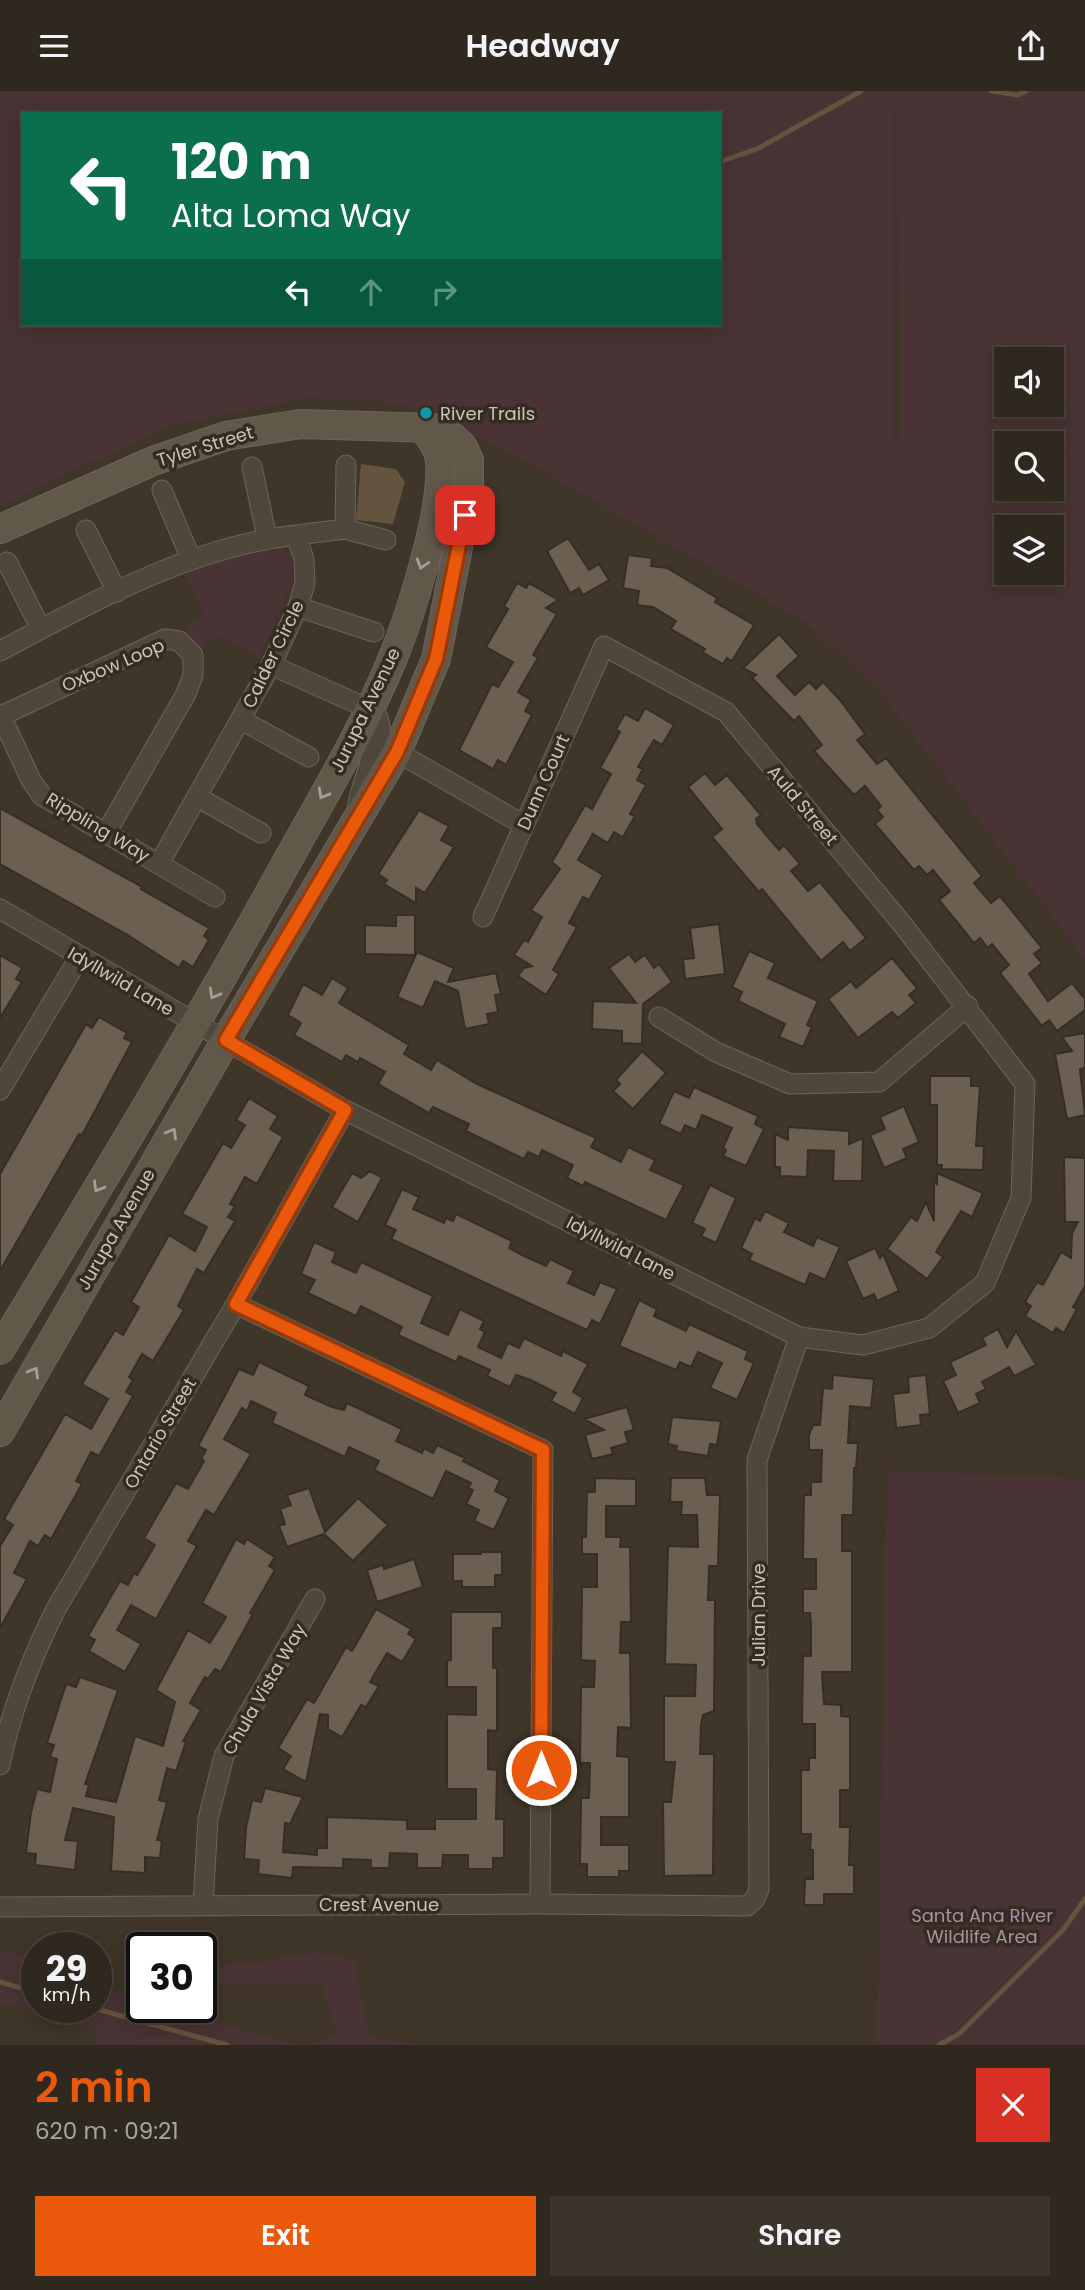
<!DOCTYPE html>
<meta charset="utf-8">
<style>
body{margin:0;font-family:Poppins,sans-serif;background:#3b342b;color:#f1f3f6;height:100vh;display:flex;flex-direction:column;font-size:26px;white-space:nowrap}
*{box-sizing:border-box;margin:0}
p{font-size:23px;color:#a7a6a4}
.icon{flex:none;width:38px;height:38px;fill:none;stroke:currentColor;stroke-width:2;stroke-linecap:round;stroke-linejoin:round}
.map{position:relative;height:1954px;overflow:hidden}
.details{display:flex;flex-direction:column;background:#2f281e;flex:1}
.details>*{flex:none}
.hud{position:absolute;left:21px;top:21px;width:700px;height:214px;border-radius:0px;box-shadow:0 4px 18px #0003,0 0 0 2px #4a443c;background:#0b6e4f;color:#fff;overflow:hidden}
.fabs{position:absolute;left:994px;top:256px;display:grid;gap:14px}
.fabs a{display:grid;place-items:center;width:70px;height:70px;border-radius:0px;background:#2f281e;box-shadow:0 4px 18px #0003,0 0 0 2px #4a443c;font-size:35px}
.speed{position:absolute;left:21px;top:1841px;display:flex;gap:14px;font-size:35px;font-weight:700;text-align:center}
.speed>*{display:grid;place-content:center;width:91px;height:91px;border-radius:50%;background:#2f281e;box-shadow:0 4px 18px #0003,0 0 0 2px #4a443c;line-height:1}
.speed small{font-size:18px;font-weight:400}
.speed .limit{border:4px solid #111;border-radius:10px;background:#fff;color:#111}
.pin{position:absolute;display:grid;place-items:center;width:60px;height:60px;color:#fff;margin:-30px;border-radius:14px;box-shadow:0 4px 10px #0006}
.me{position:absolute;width:77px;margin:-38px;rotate:0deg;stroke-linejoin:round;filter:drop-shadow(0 0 5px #0008)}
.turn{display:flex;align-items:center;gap:24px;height:147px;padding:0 35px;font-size:32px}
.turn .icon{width:91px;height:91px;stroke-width:2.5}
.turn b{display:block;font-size:49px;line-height:60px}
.lanes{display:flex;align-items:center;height:66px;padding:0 35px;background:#0003;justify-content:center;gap:35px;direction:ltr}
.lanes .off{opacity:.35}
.round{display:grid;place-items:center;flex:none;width:74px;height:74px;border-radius:0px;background:#3b342b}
.headline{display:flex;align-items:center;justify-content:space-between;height:119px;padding:0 35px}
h1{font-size:42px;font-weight:600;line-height:52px;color:#ea580c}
.button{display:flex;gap:14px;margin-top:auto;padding:14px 35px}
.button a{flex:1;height:80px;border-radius:0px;background:#ea580c;color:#fff;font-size:28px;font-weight:600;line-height:80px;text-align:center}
.button a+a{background:#3b342b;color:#f1f3f6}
header{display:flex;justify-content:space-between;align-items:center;height:91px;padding:0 35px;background:#2f281e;font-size:32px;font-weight:600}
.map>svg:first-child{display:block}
</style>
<header><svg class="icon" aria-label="menu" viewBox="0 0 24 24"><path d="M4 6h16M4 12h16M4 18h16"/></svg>Headway<svg class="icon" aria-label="share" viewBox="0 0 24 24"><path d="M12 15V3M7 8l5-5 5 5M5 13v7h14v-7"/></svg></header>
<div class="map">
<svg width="1085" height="1954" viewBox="0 0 1085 1954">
<rect width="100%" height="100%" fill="#3f3528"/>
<path fill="#493334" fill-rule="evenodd" d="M0,0h1085v868l-210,-274 -71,-64 -295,-169 -112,-49 -92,-5 -138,28 -167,81zM896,20l4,329 -6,2 -1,-330zM23,23h696v210h-696zM1006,268h46v45h-46zM1006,352h46v45h-46zM1006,436h46v45h-46z
M283,455l8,13 3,20 -35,79 -41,-22 -20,13 -5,-11 -9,-8 19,-15 -20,-46 58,-16z
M887,1379l198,9v566h-208z
M201,1860c43,29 71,3 115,2 12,0 26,5 38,8l15,75 55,9h-330l3,-13 -97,-30v-49l29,1 8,4v49h59v-22l46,16v6c55,0 108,34 164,37 9,1 21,-7 30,-10l-14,-49h-101l-20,-14z"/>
<path fill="#64533e" d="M361,373l35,5 9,13 -12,42 -37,-4z"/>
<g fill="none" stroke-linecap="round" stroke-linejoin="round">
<path stroke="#64533e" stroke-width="5" d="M991,0l27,4 8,-4
M719,71l38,-13 104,-58
M0,1891l37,11
M89,1916l138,38
M939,1954l20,-11 104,-104 22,-31"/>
</g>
<path fill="#6a5f51" stroke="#362e23" stroke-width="2" d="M568,447l21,32 10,-6 10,16 -26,15 -4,-7 -9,5 -23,-42z
M628,464l24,3 -1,8 16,2 50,30 -2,4 39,23 -22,36 -5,-3 -4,6 -21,-12 3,-3 -34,-20 5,-8 -23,-14 -16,-2 2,-14 -16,-3z
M517,492l9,5 3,-5 29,17 -12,8 11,6 -24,41 5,3 -20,34 13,8 -6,11 7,4 -26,50 -8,-5 -5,9 -34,-19 33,-66 6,3 15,-25 -27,-15 22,-38 -4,-3z
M779,543l20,22 -22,20 18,19 14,-13 7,7 7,-7 17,18 25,34 -8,6 20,24 9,-6 96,118 -8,7 17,20 9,-7 42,52 -8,6 8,9 -13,11 19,27 24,-18 13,16v11l-28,21 -8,-11 -7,6 -42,-53 9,-8 -17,-21 -4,4 -8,-10 -6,5 -35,-43 11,-9 -17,-21 -6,5 -8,-9 -5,4 -39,-46 8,-7 -6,-7 4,-4 -16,-20 -11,9 -40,-44 8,-6 -23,-29 -5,5 -42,-43 4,-3 -13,-7z
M645,617l29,17 -12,20 -8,-5 -16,27 5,2 -6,11 9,5 -16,29 5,2 -12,21 -9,-5 -6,11 -15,-9 -15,26 25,15 -14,25 -6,-3 -14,26 8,4 -24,43 6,4 -13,21 -28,-19 6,-8 8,-2 -18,-11 10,-15 4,2 14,-25 -11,-7 29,-41 -8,-7 33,-57 7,4 19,-35 -11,-6 20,-36 -4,-3 9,-15 13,7z
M705,682l10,12 12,-10 34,40 -5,4 1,5 22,26 5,-5 16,19 -9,7 17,20 12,-9 46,56 -16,13 -7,-9 -22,19 -59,-72 -3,3 -47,-55 10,-8 -34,-42z
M0,717l142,79 -1,2 68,39 -5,8 5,4 -16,27 -10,-6 -4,7 -53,-34 -126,-70z
M419,719l30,16 -8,14 13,7 -29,46 -9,-5v15l-32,-19 3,-4 -9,-6z
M396,824h19v40l-50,-1v-29l31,1z
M719,833l6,50 -40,5 -2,-20 11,-1 -4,-30z
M749,860l26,12 -7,15 50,23 -11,24 5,2 -9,20 -24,-10 6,-13 -47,-23 4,-9 -10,-5z
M417,861l37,16 -6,14 48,-9 5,21 -6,1 3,17 -11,2 2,10 -24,5 -7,-38 -23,-10 -12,27 -26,-11z
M629,863l6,8 10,-7 9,13 5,-4 13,18 -29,22 -1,40 -20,-1v-12l-30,-2 1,-28 43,2 -27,-35z
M0,864l22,13 -6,11 6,3 -22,36z
M892,867l25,30 -8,7 7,8 -18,15 -6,-6 -34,26 -30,-39 23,-18 5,7z
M332,887l16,10 -9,15 70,42 -5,9 27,16 6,-10 40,24 119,54 -5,9 30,15 7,-15 27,13 -5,10 34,15 -18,35 -81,-38 -2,4 -16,-8 6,-13 -31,-15 -3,7 -11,-5 -4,7 -58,-28 3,-7 -36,-17 -4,6 -51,-29 7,-12 -25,-14 -2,4 -12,-7 -4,7 -48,-27 7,-12 -13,-8 15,-31 19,11z
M99,926l28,16 -3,5 8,4 -50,93 -3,-1 -79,137v-97l86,-150 6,4z
M1085,942v35l-5,1 5,46 -18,4 -12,-65 17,-3 -10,-14z
M642,960l24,22 -33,36 -20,-18 7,-7 -4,-4z
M930,985h41v10h9l-4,60h8l-1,24 -42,-1 1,-4h-5v-60h-7z
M694,996l64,29 -3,8 9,5 -18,37 -23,-10 3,-6 -3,-2 9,-20 -30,-13 -6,15 -11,-5 -4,9 -22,-10 15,-33 15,7z
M249,1007l29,18 -8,13 13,8 -26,47 -12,-7 -15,27 5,2 -7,11 7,4 -31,52 -7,-4 -19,37 6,4 -31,51 -11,-7 -13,23 4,3 -7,12 7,4 -34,60 -8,-4 -15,29 6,3 -31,55 -6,-4 -7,11 -8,-5 -16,32 13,6 -27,49v-82l13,-21 -9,-6 61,-105 26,15 17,-30 -26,-15 33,-54 8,5 16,-28 -8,-5 38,-67 26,16 12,-24 -25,-13 41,-71 8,5 14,-23 -9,-5z
M904,1015l15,36 -16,7 4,9 -23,10 -14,-33 15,-6 -5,-12z
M788,1036l61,4v13l14,-6 -1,43h-29l1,-30 -26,-1 -1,27 -27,-1v-9h-5v-33l13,6z
M1064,1066l21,1v128l-12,21 4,2 -13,24 -8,-5 -3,5 -28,-17 6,-10 -6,-4 12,-20 6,3 18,-33 10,6 1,-25 6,-11h-13z
M370,1080l12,7 -24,44 -26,-15 20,-34 9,5z
M937,1082l46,20 -11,24 -11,-6 -25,41 7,5 -16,22 -40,-30 24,-32 6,4 9,-19 8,19v-43l3,7z
M710,1094l26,13 -20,45 -15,-7 4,-7 -13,-6z
M402,1098l17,8 -6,12 31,14 2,-5 7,3 3,-7 23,11 33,16 -3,7 11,6 26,12 4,-7 24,12 -6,12 26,12 6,-13 17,7 -17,35 -8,-4 -5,10 -196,-91 5,-9 -11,-5z
M765,1120l24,12 -5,9 29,14 4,-9 23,10 -15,33 -15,-7 -5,12 -56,-25 3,-6 -11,-6 14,-30 5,3z
M314,1151l22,10 -4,10 24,11 5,-11 72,34 -12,27 27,12 12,-26 24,12 -4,8 5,3 -7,15 23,11 7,-15 11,5 5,-10 37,18 2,-5 25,13 -15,28 10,6 -8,16 -24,-13 5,-8 -25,-13 -15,-5 -6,12 -23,-11 3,-6 -31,-14 -3,6 -58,-27 4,-8 -41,-21 -5,10 -48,-23 7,-13 -14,-6z
M875,1157l5,10 3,-4 16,37 -22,10 -3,-7 -11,5 -17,-38z
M639,1209l18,9 -3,7 32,15 3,-7 59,27 -3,8 9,4 -17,37 -27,-12 12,-25 -24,-11 -7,15 -11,-5 -4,8 -57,-24z
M998,1238l9,18 9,-16 20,34 -22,11 -5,-9 -27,15 4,7 -10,5 4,9 -22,10 -15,-32 13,-6 -6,-13 36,-17 -4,-7z
M259,1271l50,24 -4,9 27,12 12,3 3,-7 55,26 -6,12 26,12 2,-5 9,5 4,-8 28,13 -2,3 37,19 -5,11 14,7 -15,32 -20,-9 5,-11 -13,-6 7,-14 -5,-2 3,-5 -25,-12 -13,28 -59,-29 5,-9 -30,-14 -4,10 -73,-34 4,-10 -25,-12 -4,10 -5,-3 -18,31 27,15 -37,61 -8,-5 -18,31 9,5 -41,73 -25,-14 -14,25 24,14 -16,28 -36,-21 6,-11 -7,-4 32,-55 8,4 6,-12 3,2 18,-30 -11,-7 32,-55 12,6 16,-28 -3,-2 5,-9 -8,-4 41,-77 14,6z
M833,1284l41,4 -3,29 -21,-2 -2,37h10l-2,25h-2l-1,47h-11v36h10v121h-30l2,32 17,1v11l9,1v73h-10v37h10l-1,38h5v29h-30v11h-20l1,-26h8v-29h-3l1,-16h-10v-64h8v-12h6v-34h-13l1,-68h8v-31l-1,-12h-7v-24h13v-30h-13l1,-64h7v-13h10l1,-32h-13v-15l4,-10h7l3,-37 9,1z
M926,1284l4,39 -10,1 1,10 -25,3 -3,-34 16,-2 -1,-15z
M627,1316l7,23 -9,2 3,11 -17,5 2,6 -21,5 -7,-24 19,-5 -20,-11z
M672,1326l49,4 -4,24 -7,-1 -2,12 -32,-5 1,-5 -9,-2z
M595,1387l41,1v27h-30v31h15l-1,10h10l1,75h-10l-1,31h10l1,75 -13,-1 -1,29 12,1v60h-28v28h28v26h-10v6h-32v-13h-7l1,-66h8l1,-35h-10l1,-76h13l1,-26 -14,-1 1,-73h15v-33h-15v-17h4l1,-45h8z
M671,1387h34l2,17h13l-2,71h-9l-1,34h7l-1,111 -11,4 -2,10 -1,29h14l-1,121 -49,1 -1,-74h8l4,-40h-11v-66h31l1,-31 -31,-1 3,-118 30,1 -1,-32h-16l1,-13h-12z
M309,1397l16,44 33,-34 30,27 -35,36 -29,-27 -37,13 -8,-21 6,-2 -5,-15 11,-4 -4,-10z
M236,1448l8,5 3,-5 28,18 -6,9 6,4 -25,43 3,1 -32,58 -6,-3 -7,10 -3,-2 -15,26 11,7 -18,31 3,1 -10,29 -9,-3 -8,32 8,2 -10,38h5l-2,18 -15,-1v16l-34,-2 3,-54 -41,-9 -8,32 13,1 -3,29 -40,-5 1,-11 -10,-1 5,-41 6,-23 13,3 7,-33 -7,-2 4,-12 -7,-2 19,-59 10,3 4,-10 38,13 -33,94 4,1 -3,11 30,6 19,-66 28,10 12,-44 -19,-12 32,-60 22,13 16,-26 -24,-14z
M481,1461h21v23h-7v12h-33v-6h-9v-27h28z
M414,1468l9,28 -46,15 -10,-32 16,-5 1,4z
M376,1518l35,20 -3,5 8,5 -14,23 -15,-9 -17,29 9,4 -13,21 -5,-2 -19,32 -14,-8v-14l-8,-1 -14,68 -23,-13 8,-13 -13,-8 29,-49 7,4 32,-56 6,4z
M451,1521h51v16h-9v40h4v63l-9,-1v39l9,1 -1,49h8v39h-11v11h-25v-14h-25l-1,13h-25v-14l-27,-1 -1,15h-18v-8l-28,-1v9l-50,-1 -1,11 -34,-4 1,-14 -15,-1 2,-31 6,-28 9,2 4,-14 38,9 -13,27 -5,-1 -2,29 34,3v-7h10v-31l80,3v9h28v-10h41v-30h-29v-75l29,1v-28h-29v-26l4,-1z"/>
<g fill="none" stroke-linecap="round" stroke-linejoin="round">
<defs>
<path id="minor" d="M252,376l15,71
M162,399l29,69
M345,438l1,-64
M86,439l31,62
M296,444l49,-6 41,11
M7,471l34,67
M298,516l76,25
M0,560c94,-50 190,-104 296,-116l8,24 1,24 -7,24 -27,58 -112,199
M271,574l98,44
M0,623l31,66 11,16 173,101
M1,625l164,-77 14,2 14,14v20l-7,19 -80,139
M241,629l68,37
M397,661l127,73
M197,706l64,36
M0,818l345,201 454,227 64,8 66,-17 56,-45 36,-85 4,-114 -122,-159 -177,-213 -122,-66 -121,271
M659,926l57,35 74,32 89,-2 89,-76
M0,999l79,-132
M236,1213l307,146 -3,454
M0,1674c11,-55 31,-106 56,-156l180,-305 109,-194
M203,1814l5,-86 16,-63 91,-157
M0,1816l540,-3 207,2 8,-7 4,-10 -2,-429 42,-123"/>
<path id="tertiary" d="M360,716c4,-30 32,-75 9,-98"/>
<path id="secondary" d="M0,438l153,-68 73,-25 74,-12 133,4 13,3 17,16 6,13v32l-33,167 -39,93 -171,288 -226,392
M0,1259c95,-157 190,-313 279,-474 39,-71 82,-141 113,-216 19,-46 52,-150 48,-199 -1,-13 -9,-23 -17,-32"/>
</defs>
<use href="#minor" stroke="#6c655a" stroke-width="21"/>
<use href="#tertiary" stroke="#6c655a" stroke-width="26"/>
<use href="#secondary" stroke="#6c655a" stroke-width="30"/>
<use href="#minor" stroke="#4f473c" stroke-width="19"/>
<use href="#tertiary" stroke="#4f473c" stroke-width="24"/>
<use href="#secondary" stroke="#62584a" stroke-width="28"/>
</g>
<defs><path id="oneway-chevron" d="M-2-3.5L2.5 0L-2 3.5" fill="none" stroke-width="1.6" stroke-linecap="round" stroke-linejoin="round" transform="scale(1.75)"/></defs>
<g stroke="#a59e92">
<use href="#oneway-chevron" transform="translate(422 473) rotate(107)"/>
<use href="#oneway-chevron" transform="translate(323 703) rotate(119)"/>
<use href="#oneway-chevron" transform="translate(214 903) rotate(119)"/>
<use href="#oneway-chevron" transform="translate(172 1042) rotate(-60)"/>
<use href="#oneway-chevron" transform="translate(98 1096) rotate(121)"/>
<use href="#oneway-chevron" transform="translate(34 1281) rotate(-60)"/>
</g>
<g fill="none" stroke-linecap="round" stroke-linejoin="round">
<defs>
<path id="route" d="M465,424l-29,144 -39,93 -171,288 119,70 -109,194 307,146 -2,320"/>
</defs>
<use href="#route" stroke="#983908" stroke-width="18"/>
<use href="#route" stroke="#ea580c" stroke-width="12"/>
</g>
<circle fill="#0f9aa8" stroke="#342c21" stroke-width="2.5" cx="426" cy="322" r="7"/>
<g text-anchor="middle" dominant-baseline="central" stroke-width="7" stroke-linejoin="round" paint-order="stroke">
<g font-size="18" fill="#c9c3b9" stroke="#342c21" text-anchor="start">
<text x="440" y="322">River Trails</text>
</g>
<g font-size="18" fill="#c9c3b9" stroke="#342c21">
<text transform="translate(205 355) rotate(-17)">Tyler Street</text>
<text transform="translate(273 563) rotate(-64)">Calder Circle</text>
<text transform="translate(113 574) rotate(-23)">Oxbow Loop</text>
<text transform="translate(365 619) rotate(-64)">Jurupa Avenue</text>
<text transform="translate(543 691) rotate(-66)">Dunn Court</text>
<text transform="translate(803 714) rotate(50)">Auld Street</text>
<text transform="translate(98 736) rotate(31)">Rippling Way</text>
<text transform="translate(121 890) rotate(30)">Idyllwild Lane</text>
<text transform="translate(116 1138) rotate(-60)">Jurupa Avenue</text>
<text transform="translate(621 1157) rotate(27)">Idyllwild Lane</text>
<text transform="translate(160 1342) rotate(-60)">Ontario Street</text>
<text transform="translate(758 1524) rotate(-90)">Julian Drive</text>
<text transform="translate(264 1598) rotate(-60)">Chula Vista Way</text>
<text x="379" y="1813">Crest Avenue</text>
</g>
<g font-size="18" fill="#ad8ea6" stroke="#342c21">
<text x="982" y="1824">Santa Ana River<tspan x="982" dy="21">Wildlife Area</tspan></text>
</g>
</g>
</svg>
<div class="fabs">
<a><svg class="icon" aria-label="sound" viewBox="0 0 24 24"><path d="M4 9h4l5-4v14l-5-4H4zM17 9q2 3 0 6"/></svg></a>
<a><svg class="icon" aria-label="search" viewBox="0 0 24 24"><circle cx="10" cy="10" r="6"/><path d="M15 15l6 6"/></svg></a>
<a><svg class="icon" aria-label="layers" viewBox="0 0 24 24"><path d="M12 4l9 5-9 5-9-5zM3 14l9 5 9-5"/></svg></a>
</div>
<div class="speed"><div>29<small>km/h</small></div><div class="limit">30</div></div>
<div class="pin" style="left:465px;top:424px;background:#d93025"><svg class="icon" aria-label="arrive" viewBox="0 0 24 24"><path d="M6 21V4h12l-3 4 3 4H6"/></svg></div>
<svg class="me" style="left:541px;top:1679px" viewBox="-20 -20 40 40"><circle r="17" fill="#ea580c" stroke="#fff" stroke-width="3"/><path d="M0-11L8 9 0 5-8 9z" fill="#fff"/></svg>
<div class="hud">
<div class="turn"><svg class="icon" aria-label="left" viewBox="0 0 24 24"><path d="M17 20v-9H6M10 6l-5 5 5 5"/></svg><div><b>120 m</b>Alta Loma Way</div></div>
<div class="lanes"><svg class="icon" aria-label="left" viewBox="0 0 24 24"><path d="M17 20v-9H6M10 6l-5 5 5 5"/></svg><svg class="icon off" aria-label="ahead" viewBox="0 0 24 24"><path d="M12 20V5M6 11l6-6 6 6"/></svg><svg class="icon off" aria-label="right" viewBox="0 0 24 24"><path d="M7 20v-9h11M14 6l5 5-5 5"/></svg></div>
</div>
</div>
<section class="details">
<div class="headline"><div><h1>2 min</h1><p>620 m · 09:21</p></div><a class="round" style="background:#d93025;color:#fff"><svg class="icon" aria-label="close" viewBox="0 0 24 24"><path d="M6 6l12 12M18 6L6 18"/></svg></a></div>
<div class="button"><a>Exit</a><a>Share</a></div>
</section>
